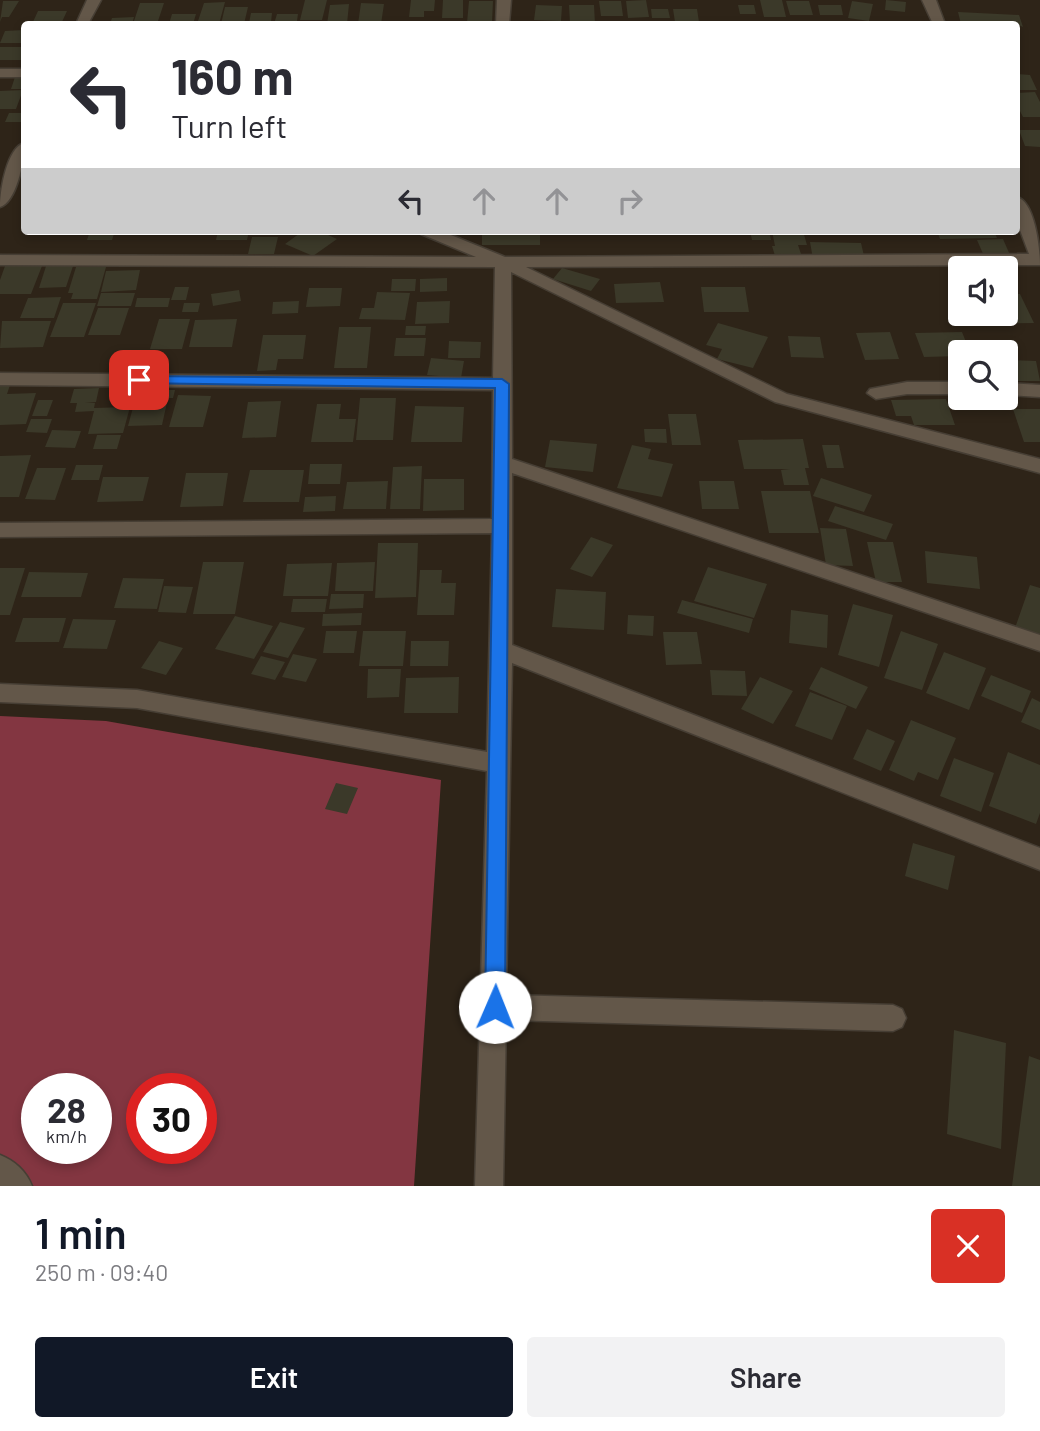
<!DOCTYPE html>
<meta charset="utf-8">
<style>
body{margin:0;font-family:Barlow,sans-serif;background:#f2f2f3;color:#2b2b33;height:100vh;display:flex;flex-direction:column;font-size:26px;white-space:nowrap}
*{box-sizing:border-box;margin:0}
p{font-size:23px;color:#7c7c81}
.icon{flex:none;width:38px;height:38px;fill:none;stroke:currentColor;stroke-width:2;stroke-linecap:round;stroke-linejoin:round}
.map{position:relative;height:1186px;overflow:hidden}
.sheet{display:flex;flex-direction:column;background:#fff;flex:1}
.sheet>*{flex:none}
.hud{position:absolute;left:21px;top:21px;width:999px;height:214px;border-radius:7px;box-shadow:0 4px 10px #0003;background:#fff;color:#2b2b33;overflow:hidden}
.fabs{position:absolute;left:948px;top:256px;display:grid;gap:14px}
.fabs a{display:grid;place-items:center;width:70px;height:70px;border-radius:7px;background:#fff;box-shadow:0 4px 10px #0003;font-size:35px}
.speed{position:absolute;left:21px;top:1073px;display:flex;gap:14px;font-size:35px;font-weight:700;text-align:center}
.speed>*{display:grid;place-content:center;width:91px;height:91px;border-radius:50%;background:#fff;box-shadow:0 4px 10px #0003;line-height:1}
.speed small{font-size:18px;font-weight:400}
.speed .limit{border:10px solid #d22;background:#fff;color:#111}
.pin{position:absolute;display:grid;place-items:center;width:60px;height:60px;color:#fff;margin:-30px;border-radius:14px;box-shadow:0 4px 10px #0006}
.me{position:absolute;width:77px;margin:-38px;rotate:1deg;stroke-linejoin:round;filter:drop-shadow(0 0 5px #0008)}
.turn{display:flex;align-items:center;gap:24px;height:147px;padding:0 35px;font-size:32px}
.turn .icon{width:91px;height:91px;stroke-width:2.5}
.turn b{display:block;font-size:49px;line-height:60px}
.lanes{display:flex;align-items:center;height:66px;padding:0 35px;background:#0003;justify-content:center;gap:35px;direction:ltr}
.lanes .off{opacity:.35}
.round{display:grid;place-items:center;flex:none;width:74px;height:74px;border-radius:7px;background:#f2f2f3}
.summary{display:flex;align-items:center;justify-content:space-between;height:119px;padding:0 35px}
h1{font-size:42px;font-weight:600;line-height:52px;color:#111827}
.cta{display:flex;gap:14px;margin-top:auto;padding:14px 35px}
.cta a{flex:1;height:80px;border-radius:7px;background:#111827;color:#fff;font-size:28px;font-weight:600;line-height:80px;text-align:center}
.cta a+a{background:#f2f2f3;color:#2b2b33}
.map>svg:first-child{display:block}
</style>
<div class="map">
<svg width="1040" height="1186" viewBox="0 0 1040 1186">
<rect width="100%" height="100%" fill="#2e2418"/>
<path fill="#833641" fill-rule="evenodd" d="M0,716l106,5 335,59 -27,406h-414zM37,1088h59v60h-59zM142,1088h59v60h-59z"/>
<path fill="#3b3929" d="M305,0h22l-5,20h-22z
M411,0h24l-1,11h-10v6h-15z
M443,0h20v18h-21z
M646,0l3,17 -21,1 -2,-17z
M760,0h22l4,17h-22z
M886,0l20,2 -1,10 -20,-2z
M3,1h16l-10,16h-7l-2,5z
M469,1h24l-1,22h-25z
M599,1h22l2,15h-22z
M786,1h23l4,14h-23z
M852,1l21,3 -4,17 -21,-3z
M225,2l-6,22h-22l7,-21z
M140,3h24l-7,21h-24z
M361,3l23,1 -3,20h-23z
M349,4l-2,20h-20l3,-19z
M536,5l26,1 -1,15 -27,-1z
M569,5h25l1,19 -25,-1z
M738,5h16l2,9h-16z
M818,5h23l2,10h-23z
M225,7h23l-4,17h-23z
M651,9h17l2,9h-18z
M673,9h24l2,13h-24z
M38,11h29l-6,13h-29z
M958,12l61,3 4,12 -6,-3h-56z
M251,13h21l-1,9 -22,1z
M172,14h24l-3,10h-24z
M277,14h21l-1,7h12v3h-35z
M134,17l-2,7h-22l2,-6z
M24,30v13h-24l5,-12z
M0,47h24v13h-24z
M1017,74l13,1 7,15h-20z
M15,77h9v12h-13z
M23,90l-7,19h-16v-18z
M1035,92l5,10v15h-17l-3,-6h-3v-18z
M9,113h15v9h-19z
M1019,130h21v17l-15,-1z
M90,231h25l-3,9h-25z
M218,231h31l-2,9h-31z
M303,231h16l18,8 -24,17 -28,-12z
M482,231h58v14h-58z
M750,231h19l2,9h-19z
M772,231h31l4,14h-9l5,15 -27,-1 -4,-13h3z
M827,231h46l1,3h-46z
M937,231h57l3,7 -57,1z
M252,237h26l-4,17h-26z
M1003,239l7,16 -26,1 -7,-16z
M810,242l51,1 4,17 -52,-1z
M47,263h27l-8,24 -27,1z
M5,266h37l-11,28h-31v-14z
M76,267h30l-9,32h-26l2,-6h-5z
M562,268l38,11 -9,12 -38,-12z
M140,270l-4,20 -35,2 5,-21z
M447,278v13l-27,1v-13z
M392,279h24l-1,12h-24z
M660,282l4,20 -48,1 -2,-19z
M175,287h14l-3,13h-15z
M701,287h44l4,25h-45z
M309,288h33l-2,18 -34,1z
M239,290l2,11 -28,5 -2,-12z
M377,292l33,1 -5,27 -46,-1 3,-11h12z
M101,293h34l-4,13h-34z
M1006,294h14l14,29 -50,1 -5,-11h27z
M61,297l-7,21h-34l8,-20z
M137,298h33l-2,9h-33z
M299,301l-1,12 -26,1 1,-12z
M450,301l-1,22 -34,1 2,-22z
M63,303h33l-12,34h-34z
M184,303h16l-2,9h-16z
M98,308h31l-9,27h-32z
M159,319h31l-8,30h-32z
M237,319l-5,28h-43l6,-27z
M2,321h49l-8,26 -43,1z
M718,323l50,14 -15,31 -36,-9 5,-10 -16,-4z
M406,326h20l-1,9h-20z
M339,327h32l-4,41h-33z
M890,332l9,27 -34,1 -9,-27z
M962,332l8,20h-9v4l-37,1 -9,-24z
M263,335h43l-3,24h-25l-2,11 -19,1z
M788,336l32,1 4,21 -33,-1z
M396,338h30l-2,18h-30z
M449,341l32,1 -1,16h-32z
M431,358l33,3 -3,17 -34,-3z
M1006,360l30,1 4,20h-34z
M0,385h10l-3,9 29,-1 -10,31 -26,1z
M99,388l-3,14 -11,1h10l-1,5 36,-1 -7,26 -35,1 6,-23 -19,1 2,-9h-7l4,-14z
M154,390h21l-2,8h-5l-6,27 -34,1 7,-26 29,-1 -12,-1z
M178,395l33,1 -8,31h-34z
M360,398h36l-3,42h-37z
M946,399l9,26h-41l-3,-9h-15l-5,-16z
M38,400h15l-6,16h-15z
M281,401l-5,36 -34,1 6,-36z
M317,404h24l-2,15h17l-3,23h-42z
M415,406l49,1 -2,35h-51z
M1013,409h27v33h-16z
M668,414h28l5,31h-29z
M31,419h21l-5,14 -21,-1z
M644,429h22l1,14 -22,-1z
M52,430l29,1 -6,17 -30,-1z
M97,435h24l-4,14h-24z
M803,439l6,29h-4l4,17h-25l-3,-15 9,-1h-46l-6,-29z
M550,440l47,4 -4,28 -48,-5z
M632,445l19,4 -3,10 25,5 -11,33 -45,-9z
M822,445h17l5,23h-17z
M31,455l-12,42h-19v-41z
M310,464h32l-2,20h-32z
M76,465h27l-4,15h-28z
M422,466l-2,43h-30l3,-42z
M37,468h29l-11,32 -30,-1z
M250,470h54l-5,32h-56z
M186,473h42l-5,33 -43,1z
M103,477h46l-6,24 -46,1z
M821,478l51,17 -8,17 -51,-16z
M424,479h40v31l-41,1z
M388,481l-2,28h-43l4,-27z
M699,481h35l5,28h-37z
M761,491h49l9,42h-50z
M336,496l-1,15 -32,1 2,-15z
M835,506l58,18 -7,16 -58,-19z
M820,528l26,1 7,37 -27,-1z
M591,537l22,8 -21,32 -22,-8z
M867,542h26l9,40h-26z
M378,543h40l-2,54 -41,1z
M925,551l52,6 3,32 -53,-6z
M203,562h41l-9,52h-42z
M375,562l-2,29h-38l2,-28z
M332,563l-4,33h-45l4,-32z
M708,567l59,17 -13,34 -60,-17z
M0,568h25l-15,47h-10z
M420,570h22l-1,13h15l-2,32h-37z
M29,572l59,1 -7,24h-60z
M123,578l41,1 -7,30 -43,-1z
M1030,585l10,3v49l-25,-9z
M164,586l29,1 -7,26 -28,-1z
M556,589l50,3 -2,38 -52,-3z
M331,594h33l-1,14 -34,1z
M293,599h34l-2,13h-34z
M682,600l71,19 -4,14 -72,-20z
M853,604l40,11 -14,52 -41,-12z
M791,610l37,5 -1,33 -38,-5z
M362,613l-1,12 -39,1 1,-12z
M628,615l26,1 -1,20 -26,-2z
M235,616l38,10 -19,33 -39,-10z
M23,618h43l-7,24h-44z
M73,619l43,1 -9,29 -44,-1z
M280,622l25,6 -17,30 -25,-6z
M326,631h31l-3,22h-31z
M363,631h43l-3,35h-44z
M901,631l37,13 -16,46 -38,-12z
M663,632h34l5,32 -36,1z
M159,641l24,7 -17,27 -25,-7z
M411,641h38l-1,25h-38z
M944,652l42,16 -17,42 -43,-17z
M293,654l24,5 -11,23 -24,-5z
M261,656l24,6 -10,18 -24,-6z
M821,667l47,20 -12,22 -47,-20z
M368,669h33l-2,28 -32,1z
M710,670l35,1 2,25 -35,-1z
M991,675l40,16 -9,22 -41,-17z
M459,677l-1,36h-54l2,-35z
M760,677l33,14 -20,33 -32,-15z
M810,692l37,14 -15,34 -37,-14z
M1032,698l8,4v28l-19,-8z
M911,720l45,18 -18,42 -20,-8 -4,9 -25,-11z
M867,729l28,12 -14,30 -28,-12z
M1008,752l32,13v48l-4,11 -47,-18z
M954,758l40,15 -13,39 -41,-16z
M336,783l22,5 -11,26 -22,-5z
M913,843l42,13 -7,34 -43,-14z
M954,1030l52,13 -5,106 -54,-15z
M1029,1056l11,4v126h-28z"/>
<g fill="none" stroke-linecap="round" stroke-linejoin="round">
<defs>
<path id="minor" d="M87,0h14l-13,24h-12z
M497,0h14l-2,24h-13z
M922,0h14l9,24h-12z
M0,69h24v8h-24z
M24,143c1,15 -7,59 -24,64 0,-17 7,-59 24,-64z
M1017,197c18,5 23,52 23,68l-514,2 261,127 253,65v14l-265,-71 -264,-130 1,187 528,176v16l-528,-178v172l528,203v22l-528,-207 -6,332 387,10 9,4 4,9 -4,9 -9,4 -387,-11 -3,166h-28l12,-415 -350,-63 -137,-6v-18l137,6 350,62 5,-219 -492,4v-14l492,-4 1,-129 -493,-5v-12l493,5 2,-111 -495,-2v-10l476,2 -55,-23 -2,-3h22l64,26 524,-3 -12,-32z
M907,382h54v12h-54l-31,5 -9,-6 3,-4z
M1006,383l34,2v12l-34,-2z
M0,1155c15,6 26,16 32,31h-32z"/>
</defs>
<use href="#minor" stroke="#463e34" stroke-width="3"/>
<use href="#minor" fill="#635749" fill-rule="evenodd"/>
</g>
<path fill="#1a73e8" stroke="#114b97" stroke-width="2" d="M139,376l363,3 7,5 -4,623 -3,6 -7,3 -7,-3 -3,-6 10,-619 -360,-5 -2,-3z"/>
</svg>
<div class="fabs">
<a><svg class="icon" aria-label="sound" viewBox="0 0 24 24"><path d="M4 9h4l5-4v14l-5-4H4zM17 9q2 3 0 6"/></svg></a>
<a><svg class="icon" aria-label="search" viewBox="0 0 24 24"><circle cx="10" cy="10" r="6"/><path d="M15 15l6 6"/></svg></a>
</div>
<div class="speed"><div>28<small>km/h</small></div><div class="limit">30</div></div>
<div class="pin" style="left:139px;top:380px;background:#d93025"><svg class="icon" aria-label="arrive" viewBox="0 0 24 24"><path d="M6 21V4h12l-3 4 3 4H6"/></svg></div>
<svg class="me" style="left:495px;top:1007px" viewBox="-20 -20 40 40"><circle r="19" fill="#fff"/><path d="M0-13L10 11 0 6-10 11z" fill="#1a73e8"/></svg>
<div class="hud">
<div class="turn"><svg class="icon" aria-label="left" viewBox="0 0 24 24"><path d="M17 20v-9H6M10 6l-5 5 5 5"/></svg><div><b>160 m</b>Turn left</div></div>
<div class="lanes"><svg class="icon" aria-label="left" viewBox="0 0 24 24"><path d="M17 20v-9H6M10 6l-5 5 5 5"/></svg><svg class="icon off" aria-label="ahead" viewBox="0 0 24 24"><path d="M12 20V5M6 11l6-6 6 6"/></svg><svg class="icon off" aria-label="ahead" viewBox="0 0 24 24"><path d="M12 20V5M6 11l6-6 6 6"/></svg><svg class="icon off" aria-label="right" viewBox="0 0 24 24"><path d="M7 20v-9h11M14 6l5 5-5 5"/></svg></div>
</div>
</div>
<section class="sheet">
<div class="summary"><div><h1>1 min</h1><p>250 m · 09:40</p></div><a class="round" style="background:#d93025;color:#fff"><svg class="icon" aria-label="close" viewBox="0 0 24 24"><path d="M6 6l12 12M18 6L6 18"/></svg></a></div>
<div class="cta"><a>Exit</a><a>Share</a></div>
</section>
